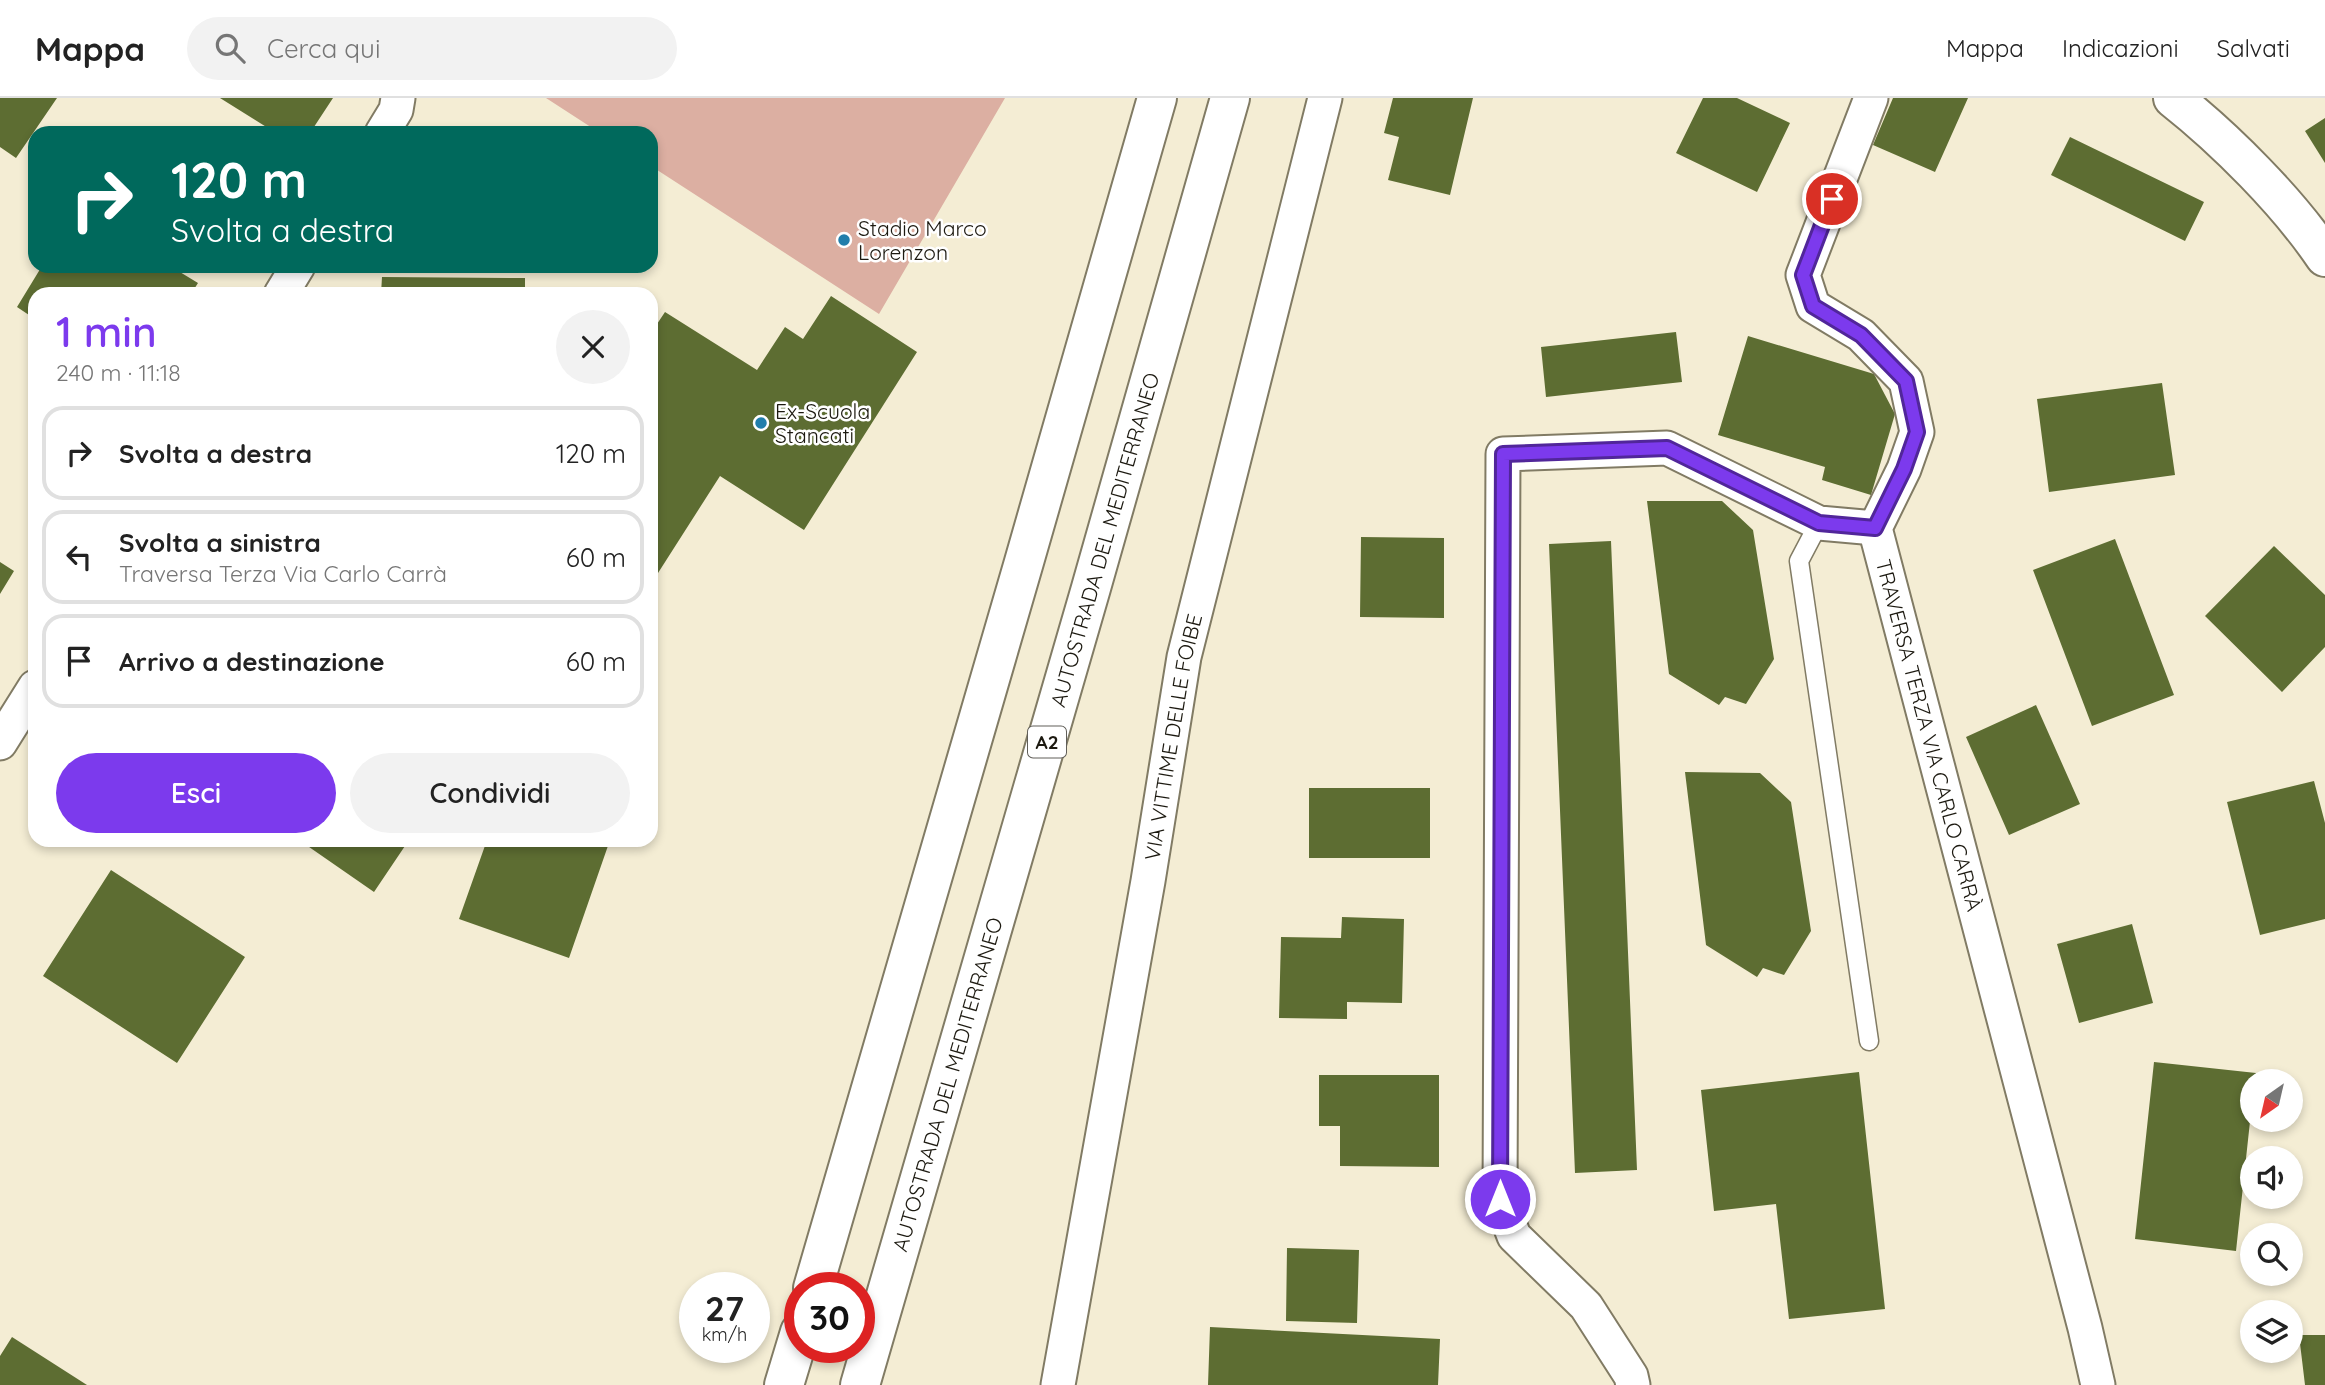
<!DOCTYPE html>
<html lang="it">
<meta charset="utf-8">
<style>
body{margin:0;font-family:Quicksand,sans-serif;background:#f2f2f2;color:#222;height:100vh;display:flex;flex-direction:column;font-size:26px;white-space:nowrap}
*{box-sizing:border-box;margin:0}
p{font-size:23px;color:#767676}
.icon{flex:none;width:38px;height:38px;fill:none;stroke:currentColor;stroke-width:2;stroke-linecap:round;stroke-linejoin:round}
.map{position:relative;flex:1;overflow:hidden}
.details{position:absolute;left:28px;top:189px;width:630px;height:560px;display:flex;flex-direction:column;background:#fff;border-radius:21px;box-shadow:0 4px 10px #0003}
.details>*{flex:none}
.banner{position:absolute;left:28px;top:28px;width:630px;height:147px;border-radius:21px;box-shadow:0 4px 10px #0003;background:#00695c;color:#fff;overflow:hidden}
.needle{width:46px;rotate:214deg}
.tools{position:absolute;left:2240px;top:971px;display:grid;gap:14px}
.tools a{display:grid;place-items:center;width:63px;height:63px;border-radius:50%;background:#fff;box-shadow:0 4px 10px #0003;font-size:35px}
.speed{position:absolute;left:679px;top:1174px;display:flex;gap:14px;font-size:35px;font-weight:700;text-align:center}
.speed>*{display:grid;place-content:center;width:91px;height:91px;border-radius:50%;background:#fff;box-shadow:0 4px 10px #0003;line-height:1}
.speed small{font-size:18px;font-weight:400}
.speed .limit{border:10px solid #d22;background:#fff;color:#111}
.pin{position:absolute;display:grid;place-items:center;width:60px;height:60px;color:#fff;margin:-30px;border:4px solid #fff;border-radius:50%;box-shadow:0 2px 7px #0007}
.me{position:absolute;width:77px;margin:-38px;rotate:0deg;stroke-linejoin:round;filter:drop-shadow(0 0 5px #0008)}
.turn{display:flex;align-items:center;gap:24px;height:147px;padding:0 28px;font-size:32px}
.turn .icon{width:91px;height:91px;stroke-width:2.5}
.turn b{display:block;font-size:49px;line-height:60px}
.round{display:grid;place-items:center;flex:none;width:74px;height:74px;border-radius:37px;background:#f2f2f2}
.summary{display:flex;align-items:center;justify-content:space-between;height:119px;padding:0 28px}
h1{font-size:42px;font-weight:600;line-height:52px;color:#7c3aed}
.primary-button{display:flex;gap:14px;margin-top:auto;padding:14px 28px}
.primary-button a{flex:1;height:80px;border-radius:42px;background:#7c3aed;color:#fff;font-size:28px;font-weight:600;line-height:80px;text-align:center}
.primary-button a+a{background:#f2f2f2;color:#222}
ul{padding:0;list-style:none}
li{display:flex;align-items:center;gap:21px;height:94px;margin:0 14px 10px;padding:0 14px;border:4px solid #e0e0e0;border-radius:21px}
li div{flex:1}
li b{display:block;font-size:26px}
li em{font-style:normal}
header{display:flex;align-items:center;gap:42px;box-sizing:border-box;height:98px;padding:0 35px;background:#fff;border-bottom:2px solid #e0e0e0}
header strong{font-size:33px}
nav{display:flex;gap:38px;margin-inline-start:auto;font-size:24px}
.search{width:490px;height:63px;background:#f2f2f2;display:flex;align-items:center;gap:18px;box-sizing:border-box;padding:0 24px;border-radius:38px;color:#767676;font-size:26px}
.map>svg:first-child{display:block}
</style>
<header>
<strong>Mappa</strong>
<div class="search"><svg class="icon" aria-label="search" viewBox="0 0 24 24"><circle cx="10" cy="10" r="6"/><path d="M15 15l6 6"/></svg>Cerca qui</div>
<nav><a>Mappa</a><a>Indicazioni</a><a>Salvati</a></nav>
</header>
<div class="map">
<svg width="2325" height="1287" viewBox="0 0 2325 1287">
<rect width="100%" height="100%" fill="#f4edd4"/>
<path fill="#dcafa2" d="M546,0h459l-126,216 -228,-148v-33h-51z"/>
<path fill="#5d6d32" d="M0,0h57l-41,60 -16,-11z
M220,0h113l-23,35h-34z
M1393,0h80l-23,97 -62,-15 11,-43 -15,-4z
M1703,0h34l53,25 -33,69 -81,-39z
M1893,0h75l-33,74 -62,-27z
M2325,20v45l-20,-32z
M2070,39l134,65 -19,39 -134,-66z
M42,168h128l28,17 -7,11h-156v25l-18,-12z
M382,179l143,1v16h-144z
M831,198l86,56 -113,178 -84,-54 -69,108v-251l14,-21 92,58 28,-43 18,12z
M1676,234l6,50 -136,15 -5,-50z
M1748,238l126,38 21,40 -24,81 -49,-15 3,-13 -107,-32z
M2162,285l13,92 -126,17 -12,-93z
M1647,403h75l31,29 21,129 -28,45 -21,-7 -6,8 -50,-31z
M1361,439l83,1v80l-84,-1z
M2115,441l59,156 -82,31 -59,-156z
M1611,443l26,629 -62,3 -26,-629z
M2274,448l51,49v52l-43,45 -77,-76z
M0,464l14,9 -14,23z
M2036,607l44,99 -71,31 -43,-98z
M1685,674l75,1 31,29 20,129 -27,44 -21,-7 -6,9 -51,-32z
M2314,683l11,42v96l-65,16 -33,-133z
M1309,690h121v70h-121z
M299,742h110l-35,52z
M487,742h123l-41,118 -110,-39z
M111,772l134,87 -68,106 -134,-87z
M1342,819l62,2 -2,84 -55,-1v17l-68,-1 2,-81 60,1z
M2132,826l21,79 -74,20 -22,-79z
M2154,964l102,11 -1,9h-3v21l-16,148 -101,-12z
M1859,974l26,237 -96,10 -13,-115 -62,7 -13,-121z
M1319,977h120v92l-99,-1v-40h-21z
M1287,1150l72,2 -2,73 -71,-2z
M1210,1229l230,12 -2,46h-230z
M2299,1237h26v50h-20z
M12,1239l75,48h-87v-29z"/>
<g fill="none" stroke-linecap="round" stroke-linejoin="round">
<defs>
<path id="service" d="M1819,425l-20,38 70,480"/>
<g id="minor">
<path id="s1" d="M1871,0l-68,177 10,31 48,29 45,46 11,51 -13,37 -29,59 210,800 13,57"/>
<path d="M382,35l14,-23 2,-12"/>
<path d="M281,196l17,-28"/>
<path d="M0,645l35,-56"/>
<path id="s2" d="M1058,1287l90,-504 36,-224 141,-559"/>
<path d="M1633,1287l-2,-9 -45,-70 -72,-70 -14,-37 3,-745 164,-6 152,75 56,5"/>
</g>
<path id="secondary" d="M2173,0c52,41 115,104 152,159"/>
<g id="motorway">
<path d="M813,1190l211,-726 133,-464"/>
<path d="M784,1287l16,-53"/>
<path id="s3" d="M860,1287l231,-797 139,-490"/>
</g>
</defs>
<use href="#service" stroke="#817b64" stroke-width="21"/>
<use href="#minor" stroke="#817b64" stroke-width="37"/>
<use href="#secondary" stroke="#817b64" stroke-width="42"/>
<use href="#motorway" stroke="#817b64" stroke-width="42"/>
<use href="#service" stroke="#fff" stroke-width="18"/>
<use href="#minor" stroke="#fff" stroke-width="33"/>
<use href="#secondary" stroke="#fff" stroke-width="38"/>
<use href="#motorway" stroke="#fff" stroke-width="38"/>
</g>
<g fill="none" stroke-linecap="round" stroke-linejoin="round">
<defs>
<path id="route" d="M1500,1101l3,-745 164,-6 152,75 56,5 29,-59 13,-37 -11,-51 -45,-46 -48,-29 -10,-31 29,-76"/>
</defs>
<use href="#route" stroke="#51269a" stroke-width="18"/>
<use href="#route" stroke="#7c3aed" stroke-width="12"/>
</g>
<g fill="#217eab" stroke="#fff" stroke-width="2.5">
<circle cx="844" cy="142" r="7"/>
<circle cx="761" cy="325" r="7"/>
</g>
<g text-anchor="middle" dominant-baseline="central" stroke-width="5" stroke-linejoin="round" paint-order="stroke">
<rect fill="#fff" stroke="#605e58" stroke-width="2" x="1028" y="628.5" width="38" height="31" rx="5"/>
<g font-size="19" font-weight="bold" fill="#1c1910">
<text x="1047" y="644">A2</text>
</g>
<g font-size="21" fill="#1c1910" stroke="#fff" text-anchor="start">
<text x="858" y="130">Stadio Marco<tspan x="858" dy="24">Lorenzon</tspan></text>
<text x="775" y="313">Ex-Scuola<tspan x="775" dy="24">Stancati</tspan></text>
</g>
<g font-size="21" fill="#1c1910" stroke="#fff">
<text stroke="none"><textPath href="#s3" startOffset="880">AUTOSTRADA DEL MEDITERRANEO</textPath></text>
<text stroke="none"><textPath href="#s1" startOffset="714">TRAVERSA TERZA VIA CARLO CARRÀ</textPath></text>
<text stroke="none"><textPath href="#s2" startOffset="658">VIA VITTIME DELLE FOIBE</textPath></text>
<text stroke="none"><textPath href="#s3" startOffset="313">AUTOSTRADA DEL MEDITERRANEO</textPath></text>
</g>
</g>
</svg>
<div class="tools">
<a><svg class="needle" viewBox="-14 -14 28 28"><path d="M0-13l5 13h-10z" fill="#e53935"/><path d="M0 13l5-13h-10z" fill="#767676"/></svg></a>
<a><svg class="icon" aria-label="sound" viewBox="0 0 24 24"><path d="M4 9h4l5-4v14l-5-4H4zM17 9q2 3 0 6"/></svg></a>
<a><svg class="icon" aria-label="search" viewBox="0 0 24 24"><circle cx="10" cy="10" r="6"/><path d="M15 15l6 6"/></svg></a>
<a><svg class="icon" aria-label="layers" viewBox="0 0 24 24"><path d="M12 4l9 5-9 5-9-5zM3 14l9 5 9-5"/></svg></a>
</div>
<div class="speed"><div>27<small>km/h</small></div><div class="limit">30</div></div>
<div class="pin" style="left:1832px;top:101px;background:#d93025"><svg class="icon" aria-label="arrive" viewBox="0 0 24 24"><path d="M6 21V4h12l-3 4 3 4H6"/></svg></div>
<svg class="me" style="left:1500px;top:1101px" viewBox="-20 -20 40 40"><circle r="17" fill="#7c3aed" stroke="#fff" stroke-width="3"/><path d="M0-11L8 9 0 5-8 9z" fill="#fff"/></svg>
<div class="banner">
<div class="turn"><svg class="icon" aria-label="right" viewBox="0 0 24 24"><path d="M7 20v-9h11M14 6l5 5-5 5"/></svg><div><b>120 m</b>Svolta a destra</div></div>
</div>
<section class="details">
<div class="summary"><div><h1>1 min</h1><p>240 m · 11:18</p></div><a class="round"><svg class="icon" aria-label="close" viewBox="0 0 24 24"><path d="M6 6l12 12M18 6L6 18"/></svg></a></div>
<ul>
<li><svg class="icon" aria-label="right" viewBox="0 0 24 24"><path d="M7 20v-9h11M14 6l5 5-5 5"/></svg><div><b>Svolta a destra</b></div><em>120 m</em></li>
<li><svg class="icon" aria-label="left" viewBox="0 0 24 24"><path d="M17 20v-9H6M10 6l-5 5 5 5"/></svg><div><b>Svolta a sinistra</b><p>Traversa Terza Via Carlo Carrà</p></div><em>60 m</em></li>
<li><svg class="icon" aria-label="arrive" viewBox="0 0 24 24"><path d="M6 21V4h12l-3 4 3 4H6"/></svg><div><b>Arrivo a destinazione</b></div><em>60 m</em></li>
</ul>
<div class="primary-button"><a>Esci</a><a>Condividi</a></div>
</section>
</div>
